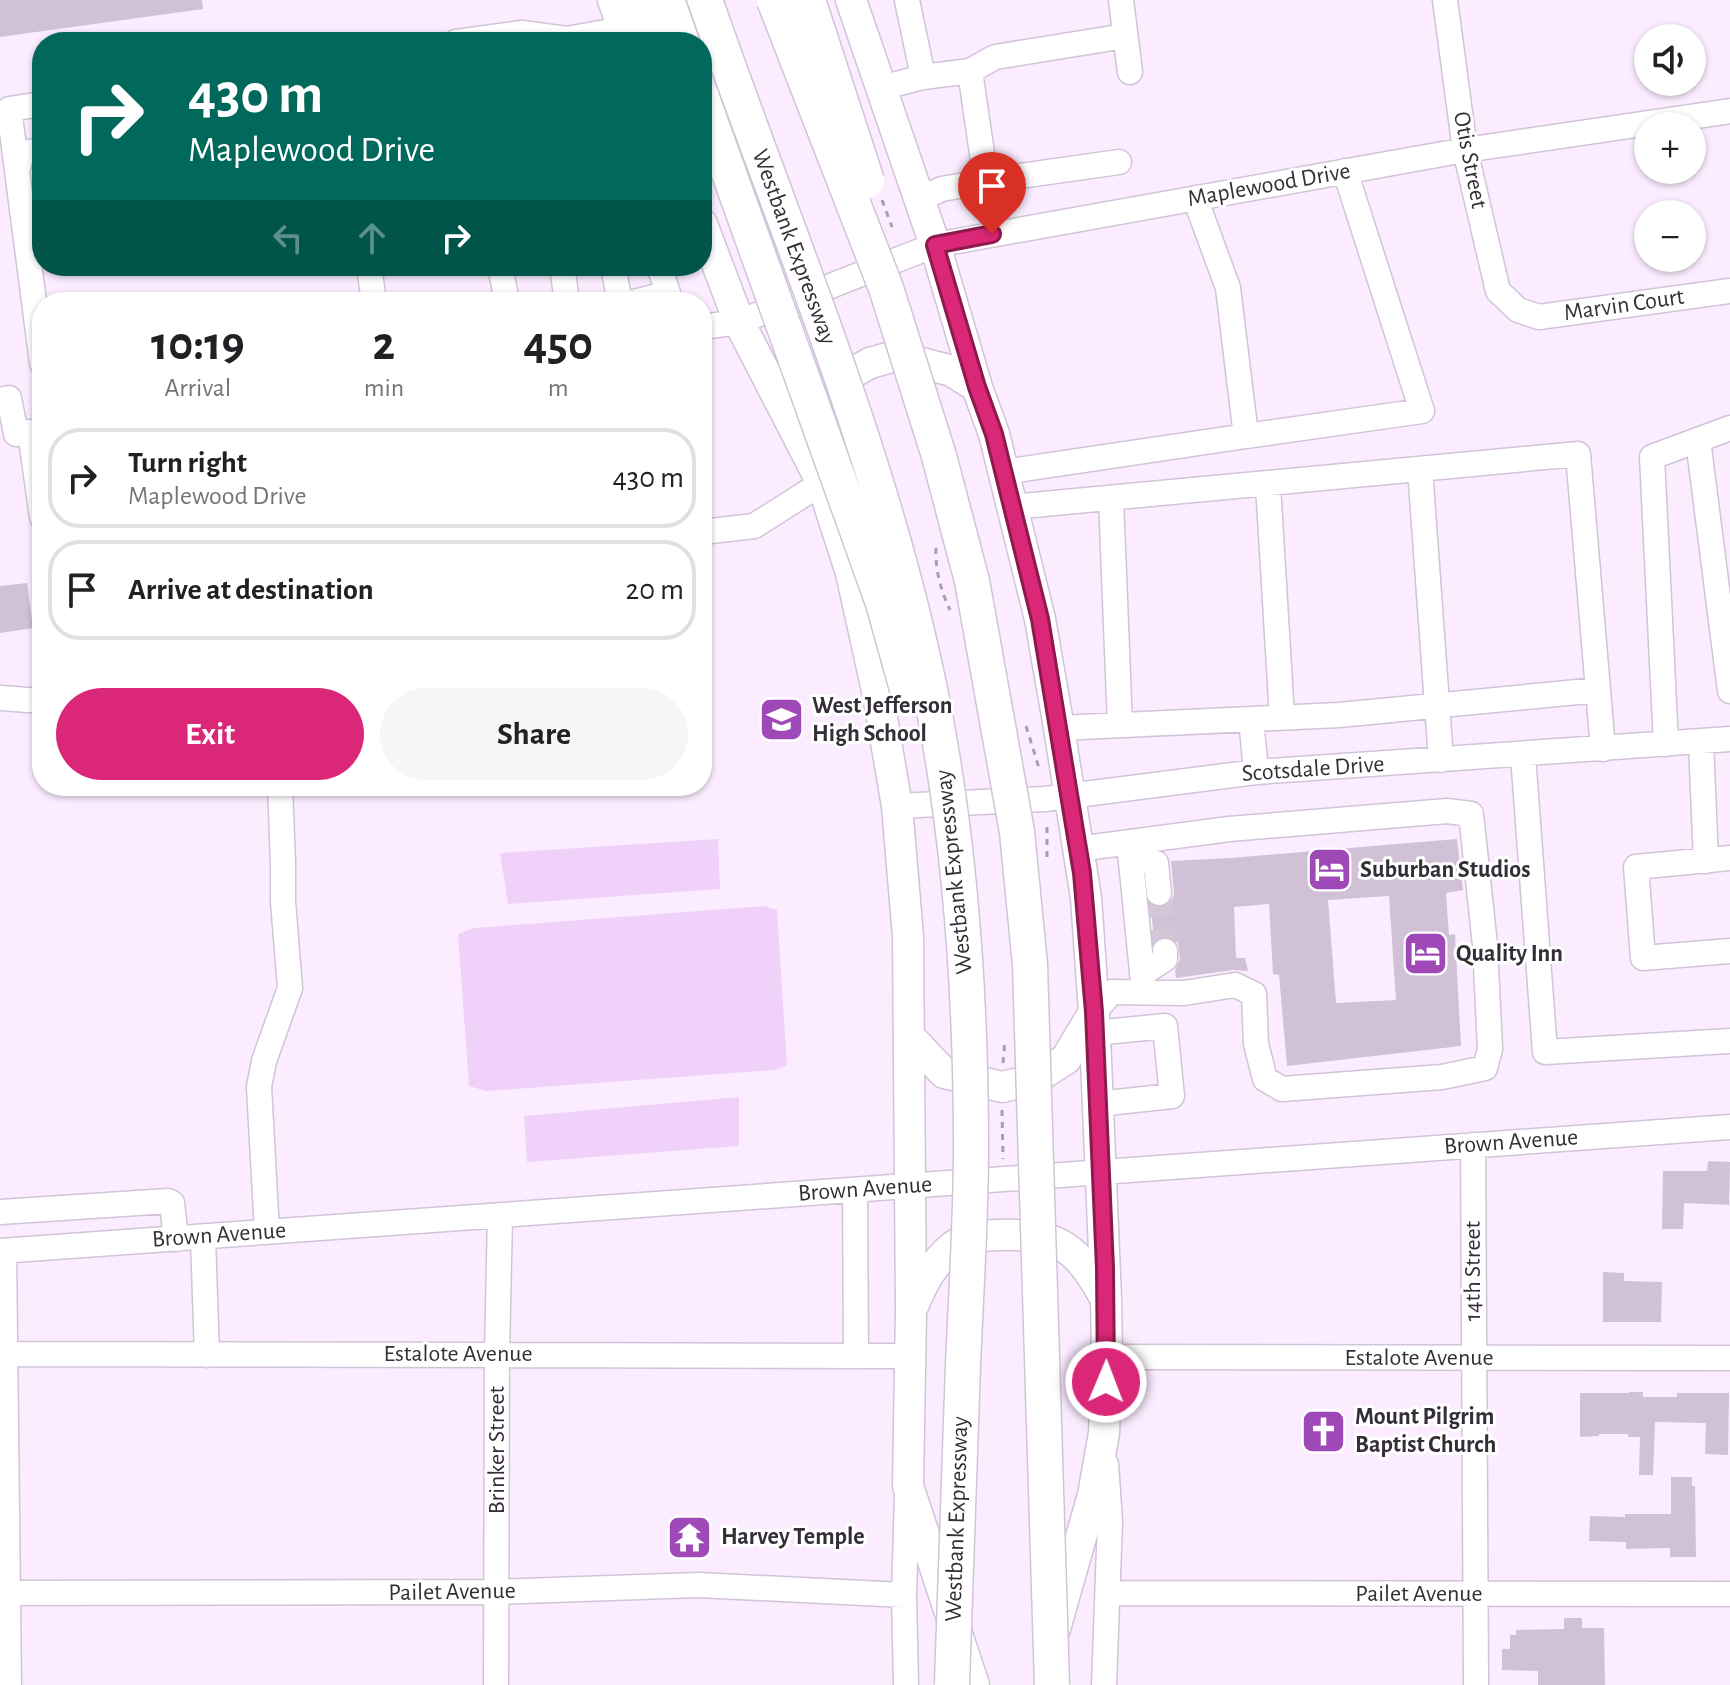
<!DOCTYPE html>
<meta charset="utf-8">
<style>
body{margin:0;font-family:"Alegreya Sans",sans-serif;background:#f6f6f6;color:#202124;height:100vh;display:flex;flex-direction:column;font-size:30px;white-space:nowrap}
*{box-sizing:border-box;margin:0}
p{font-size:26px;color:#757577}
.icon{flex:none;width:44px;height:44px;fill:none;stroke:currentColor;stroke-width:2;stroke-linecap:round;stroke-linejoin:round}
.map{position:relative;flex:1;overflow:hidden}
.panel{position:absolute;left:32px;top:292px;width:680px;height:504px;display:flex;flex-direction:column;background:#fff;border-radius:32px;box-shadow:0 2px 6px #0004}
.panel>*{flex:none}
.hud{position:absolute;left:32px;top:32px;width:680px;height:244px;border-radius:32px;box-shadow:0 2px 6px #0004;background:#00695c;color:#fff;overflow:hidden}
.fabs{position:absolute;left:1634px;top:24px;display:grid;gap:16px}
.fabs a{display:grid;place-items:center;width:72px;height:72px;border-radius:50%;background:#fff;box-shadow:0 2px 6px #0004;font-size:40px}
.pin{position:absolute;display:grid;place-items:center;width:68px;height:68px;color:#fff;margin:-82px -34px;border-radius:50% 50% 50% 0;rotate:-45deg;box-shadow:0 0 8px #0007}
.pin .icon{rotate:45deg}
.me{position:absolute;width:88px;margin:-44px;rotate:1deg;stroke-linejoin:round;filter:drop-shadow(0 0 6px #0008)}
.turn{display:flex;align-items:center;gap:28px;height:168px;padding:0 24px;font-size:36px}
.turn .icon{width:104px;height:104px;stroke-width:2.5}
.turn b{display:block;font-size:56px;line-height:68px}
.lanes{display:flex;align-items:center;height:76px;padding:0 24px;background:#0003;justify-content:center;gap:40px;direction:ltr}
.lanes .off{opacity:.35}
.eta{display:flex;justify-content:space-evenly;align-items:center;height:136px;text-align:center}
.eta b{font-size:48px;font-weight:600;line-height:56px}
.primary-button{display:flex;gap:16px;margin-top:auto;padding:16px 24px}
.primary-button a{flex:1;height:92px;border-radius:48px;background:#db2777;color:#fff;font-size:32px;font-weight:600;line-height:92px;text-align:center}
.primary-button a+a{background:#f6f6f6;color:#202124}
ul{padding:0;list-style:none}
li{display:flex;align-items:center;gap:24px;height:100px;margin:0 16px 12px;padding:0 8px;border:4px solid #e0e0e0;border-radius:32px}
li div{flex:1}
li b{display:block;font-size:30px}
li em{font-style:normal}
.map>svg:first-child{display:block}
</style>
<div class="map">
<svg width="1730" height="1685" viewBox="0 0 1730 1685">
<rect width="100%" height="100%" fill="#fbedff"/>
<path fill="#f0d1fa" d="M718,839l2,50 -212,15 -8,-51z
M764,906l13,4 10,155 -11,5 -290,21 -17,-5 -11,-152 16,-6z
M739,1097v49l-212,16 -3,-46z"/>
<path fill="#d0c1d6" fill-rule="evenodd" d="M0,0h202l1,9 -203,28z
M27,583l6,45 -33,5v-47z
M1457,839l6,51 -17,3 3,42 6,-1 6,112 -174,20 -8,-91 -6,-1 -4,-70 -35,3 2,51h9l3,13 -15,-1 -57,8 -1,-8 5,-11 -2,-16 -6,-5 -6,-2 -8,2 -4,3 -3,-36 10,3 7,-3 5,-7 1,-6 -3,-31 59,-3zM1389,896l7,104 -60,3 -8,-103z
M1708,1161l22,1 -1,43 -45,-2 -1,26h-21l1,-58h44z
M1603,1272l21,1v8l38,1 -1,40h-58z
M1629,1392h14v5h34v-4h52l-1,62 -23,-1 1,-31 -51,-1 -2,53h-14l1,-38h-12v-3h-29v2l-19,1v-44h49z
M1671,1477h21v9h3l1,71h-26v-9l-44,1v-7l-37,-1 1,-25 35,1v-3h46z
M1564,1618h18v10h22l1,57h-67v-14l-36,-1v-21h8v-14h6v-5l48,-1z"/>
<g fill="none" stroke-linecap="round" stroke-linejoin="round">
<path stroke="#d3c7d7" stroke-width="24" stroke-dasharray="24 12" stroke-linecap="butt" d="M1159,893l6,58"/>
<defs>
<path id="minor" d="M907,0l16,77
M1121,0l9,72
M1445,0l20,150 33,141 20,19 21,7 191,-26
M456,42l66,-9 45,6
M567,42v-3l55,-10
M970,71l25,-14 130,-21
M881,88l42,-11 47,-6 16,110 -44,8 -23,10
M42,104l-33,5 33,254
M18,168l4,-15 20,-3
M986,181l133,-19
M1195,198l33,90 18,148 176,-25 -77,-240
M369,266l5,36
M500,266l7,36
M562,266l5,36
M613,266l7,36
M634,302l34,-9 -9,-27
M702,327l37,-5 196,-77 530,-95 265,-39
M0,400l9,-2 7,36
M30,432l12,85
M1698,440l32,251
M1420,469l21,291
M1004,472l242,-36
M1268,485l14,232
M1111,499l9,226
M1012,507l566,-53 25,295
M702,532l52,-6 68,-43
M0,698l42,3
M1251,719l5,53
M1059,728l280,-13 259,-25
M1701,742l5,119
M1666,744l-14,-287 78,-29
M1523,755l22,297 185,-11
M897,806l148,-7 211,-27 474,-33
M1129,842l15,150
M1078,849l151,-20 218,-18 24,3 14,131 5,104 -5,19 -43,9 -160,12 -17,-10 -9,-35 -2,-50 -19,-9 -51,8 -72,-1 -18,20
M1130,856l26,7 3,30
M1730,858l-94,9 7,91 87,-7
M1142,974l23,-15v-8
M1095,1033l70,-7 7,70 -74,8
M1473,1145l3,540
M855,1190l1,166
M0,1212l168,-11 4,2 4,36
M267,1232l-8,-145 5,-26 26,-73 -7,-87v-38l-3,-77
M203,1238l4,117
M0,1251l1730,-124
M4,1251l5,434
M6,1354l904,2
M1107,1357l623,1
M0,1593l496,-1 202,-7 206,10
M1108,1593l622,1
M496,1685l1,-331 3,-139
M906,1685l-2,-90 3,-99
M1104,1685l6,-164 -4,-57"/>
<path id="major" d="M613,0l15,42
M851,0l84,245 42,142 17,47 46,185 19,109 27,170 8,114 12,287 1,58 -3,76 -11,62 -38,134
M702,224l37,98 83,161 29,90 27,122 19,111 11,131 3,372 -3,177 66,199
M814,433l5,-26 15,-24 36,-20 25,-7 57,15 25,16
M909,1036l35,37 58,14 31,-7 33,-21 28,-47
M914,1304c9,-22 19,-40 37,-56 13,-11 30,-12 46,-13 60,-2 79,10 108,63"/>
<path id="highway" d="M638,0l6,20 3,22
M667,0l15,42"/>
</defs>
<use href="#minor" stroke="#d2c3d8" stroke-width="27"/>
<use href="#major" stroke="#d2c3d8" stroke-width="33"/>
<use href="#highway" stroke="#d2c3d8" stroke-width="37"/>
<path stroke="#a99eac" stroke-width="3" stroke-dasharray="6 6" stroke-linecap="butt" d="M882,200l10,27
M936,548c-1,22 5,43 14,62
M1026,726l13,42
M1047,827v34
M1003,1063l2,-24
M1002,1110l1,49"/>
<use href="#minor" stroke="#fff" stroke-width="24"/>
<use href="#major" stroke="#fff" stroke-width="30"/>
<use href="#highway" stroke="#fff" stroke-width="34"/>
<defs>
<path id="highway-bridge" d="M705,0c85,245 191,485 235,743 23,134 31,269 31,405 0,72 -5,145 -8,217 -4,106 -8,213 -11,320
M774,0l112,288 53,168 33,125 45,251 13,133 22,720
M808,0l59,181
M702,98l181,505 24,86"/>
</defs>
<use href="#highway-bridge" stroke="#d2c3d8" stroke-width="37" stroke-linecap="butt"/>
<use href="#highway-bridge" stroke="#fff" stroke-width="34"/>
</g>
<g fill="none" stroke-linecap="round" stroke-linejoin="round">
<defs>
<path id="route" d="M992,234l-57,11 42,142 17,47 46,185 42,254 12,139 11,256 1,114"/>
</defs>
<use href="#route" stroke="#8e194d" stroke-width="20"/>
<use href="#route" stroke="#db2777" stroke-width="14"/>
</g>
<defs>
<symbol id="school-square" viewBox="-11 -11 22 22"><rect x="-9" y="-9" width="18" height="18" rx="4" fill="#9e49b7" stroke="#fff"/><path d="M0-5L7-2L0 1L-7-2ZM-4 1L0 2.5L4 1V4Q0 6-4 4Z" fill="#fff"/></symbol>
<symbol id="hotel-square" viewBox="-11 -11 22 22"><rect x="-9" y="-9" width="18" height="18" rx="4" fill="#9e49b7" stroke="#fff"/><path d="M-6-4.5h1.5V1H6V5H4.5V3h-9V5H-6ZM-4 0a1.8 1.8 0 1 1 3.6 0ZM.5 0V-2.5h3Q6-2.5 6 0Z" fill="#fff"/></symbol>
<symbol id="church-square" viewBox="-11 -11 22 22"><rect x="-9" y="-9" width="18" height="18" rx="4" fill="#9e49b7" stroke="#fff"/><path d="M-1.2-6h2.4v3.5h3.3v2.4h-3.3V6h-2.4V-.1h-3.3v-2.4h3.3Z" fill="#fff"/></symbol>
<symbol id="temple-square" viewBox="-11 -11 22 22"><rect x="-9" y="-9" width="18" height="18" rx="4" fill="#9e49b7" stroke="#fff"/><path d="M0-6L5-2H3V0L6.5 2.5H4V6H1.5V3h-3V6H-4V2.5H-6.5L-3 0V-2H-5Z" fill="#fff"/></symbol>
</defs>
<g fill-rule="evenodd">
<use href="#school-square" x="756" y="694" width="51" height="51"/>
<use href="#hotel-square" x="1304" y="844" width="51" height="51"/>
<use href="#hotel-square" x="1400" y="928" width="51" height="51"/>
<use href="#church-square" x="1298" y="1406" width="51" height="51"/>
<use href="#temple-square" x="664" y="1512" width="51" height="51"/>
</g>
<g text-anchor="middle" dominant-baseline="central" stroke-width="6" stroke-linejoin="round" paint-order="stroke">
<g font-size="24" fill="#342e36" stroke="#fff">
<text transform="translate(1470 160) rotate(79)">Otis Street</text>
<text transform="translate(1269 185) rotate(-10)">Maplewood Drive</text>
<text transform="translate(794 247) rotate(70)">Westbank Expressway</text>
<text transform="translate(1624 305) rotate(-8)">Marvin Court</text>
<text transform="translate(1313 769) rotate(-4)">Scotsdale Drive</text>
<text transform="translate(954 872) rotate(-96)">Westbank Expressway</text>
<text transform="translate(1511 1142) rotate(-4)">Brown Avenue</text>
<text transform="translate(865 1189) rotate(-4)">Brown Avenue</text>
<text transform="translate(219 1235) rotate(-4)">Brown Avenue</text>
<text transform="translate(1473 1271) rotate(-90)">14th Street</text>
<text x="458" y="1354">Estalote Avenue</text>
<text x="1419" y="1358">Estalote Avenue</text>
<text transform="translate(497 1450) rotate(-90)">Brinker Street</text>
<text transform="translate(957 1519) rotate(-88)">Westbank Expressway</text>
<text transform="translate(452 1592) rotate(-1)">Pailet Avenue</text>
<text x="1419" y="1594">Pailet Avenue</text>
</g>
<g font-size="24" font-weight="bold" fill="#342e36" stroke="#fff" text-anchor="start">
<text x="812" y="706">West Jefferson<tspan x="812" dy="28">High School</tspan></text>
<text x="1360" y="870">Suburban Studios</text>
<text x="1456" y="954">Quality Inn</text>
<text x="1355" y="1417">Mount Pilgrim<tspan x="1355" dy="28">Baptist Church</tspan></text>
<text x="721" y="1537">Harvey Temple</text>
</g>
</g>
</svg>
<div class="fabs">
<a><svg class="icon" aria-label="sound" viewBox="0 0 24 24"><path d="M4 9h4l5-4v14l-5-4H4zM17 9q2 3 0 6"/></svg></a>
<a>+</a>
<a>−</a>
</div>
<div class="pin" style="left:992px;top:234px;background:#d93025"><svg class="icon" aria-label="arrive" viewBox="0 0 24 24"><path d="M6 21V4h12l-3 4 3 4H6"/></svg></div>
<svg class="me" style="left:1106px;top:1382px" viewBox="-20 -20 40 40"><circle r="17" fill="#db2777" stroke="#fff" stroke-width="3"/><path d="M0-11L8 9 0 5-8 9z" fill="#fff"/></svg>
<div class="hud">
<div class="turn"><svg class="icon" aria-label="right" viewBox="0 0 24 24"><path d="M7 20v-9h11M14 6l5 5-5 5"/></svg><div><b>430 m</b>Maplewood Drive</div></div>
<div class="lanes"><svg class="icon off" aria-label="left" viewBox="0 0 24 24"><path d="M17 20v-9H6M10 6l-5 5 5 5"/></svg><svg class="icon off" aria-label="ahead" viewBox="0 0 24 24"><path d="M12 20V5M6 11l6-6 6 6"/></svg><svg class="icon" aria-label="right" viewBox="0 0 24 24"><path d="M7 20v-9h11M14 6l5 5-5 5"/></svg></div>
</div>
<section class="panel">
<div class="eta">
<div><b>10:19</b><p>Arrival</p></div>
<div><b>2</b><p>min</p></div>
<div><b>450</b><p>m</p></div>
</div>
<ul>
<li><svg class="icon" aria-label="right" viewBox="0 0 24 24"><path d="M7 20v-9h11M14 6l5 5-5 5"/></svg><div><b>Turn right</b><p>Maplewood Drive</p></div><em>430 m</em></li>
<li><svg class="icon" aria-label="arrive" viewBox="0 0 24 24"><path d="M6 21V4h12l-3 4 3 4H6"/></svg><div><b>Arrive at destination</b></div><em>20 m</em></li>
</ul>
<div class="primary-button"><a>Exit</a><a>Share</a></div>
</section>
</div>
